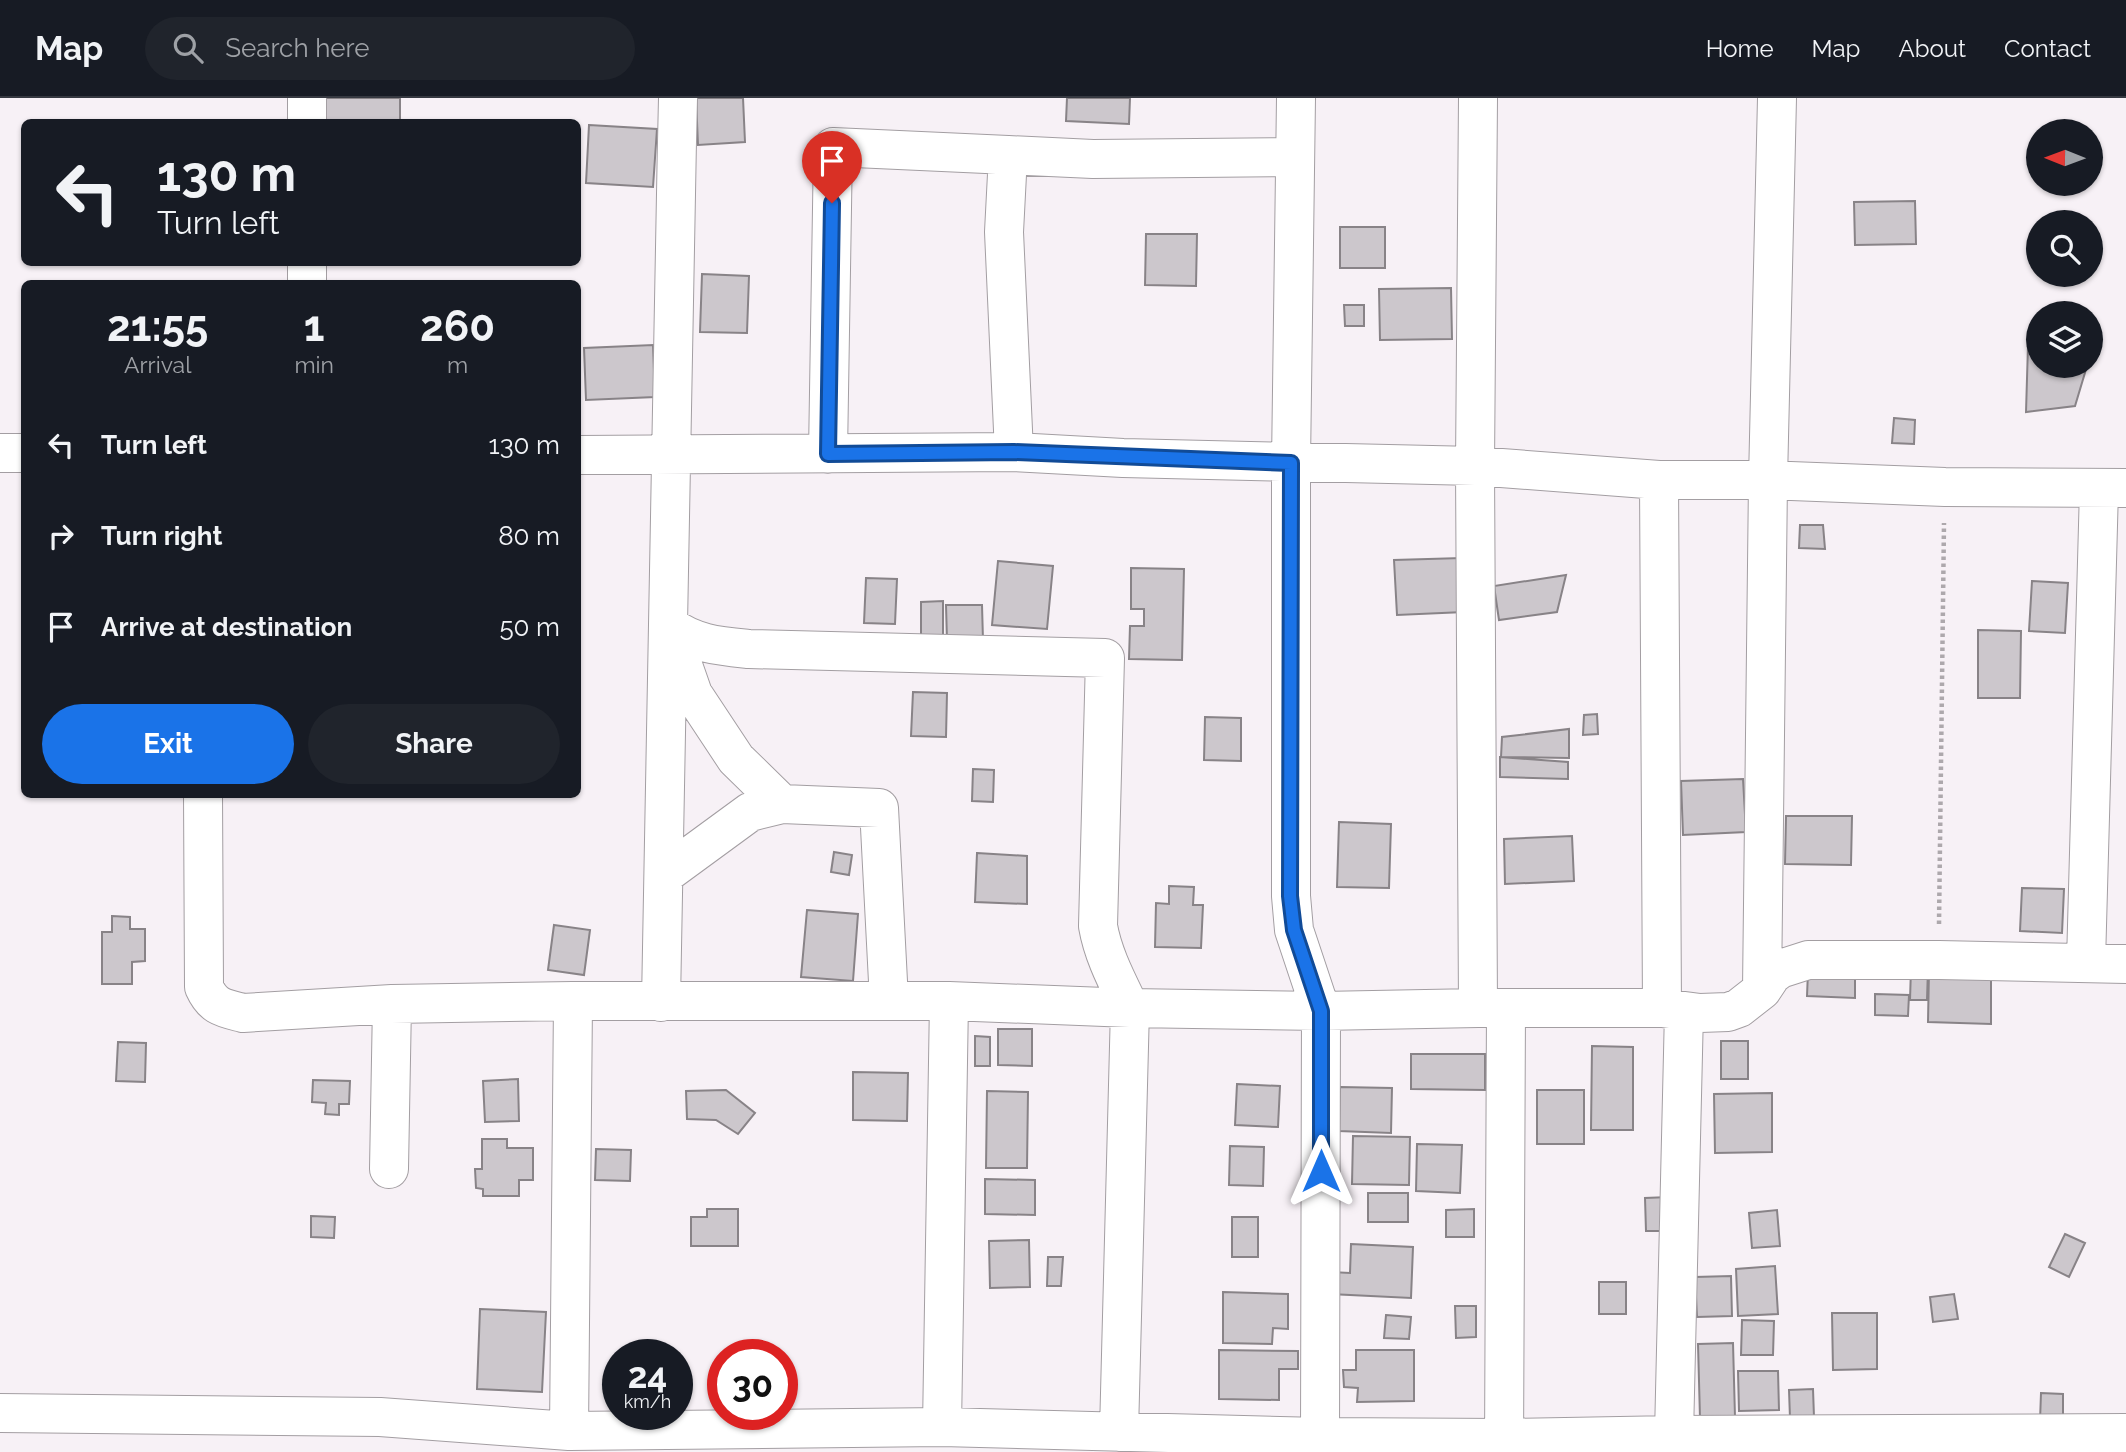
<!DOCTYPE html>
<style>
body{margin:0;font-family:Raleway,sans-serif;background:#20242c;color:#f1f3f6;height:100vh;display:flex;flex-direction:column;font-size:26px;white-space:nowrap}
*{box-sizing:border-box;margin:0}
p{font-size:23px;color:#9ea1a6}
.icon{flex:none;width:38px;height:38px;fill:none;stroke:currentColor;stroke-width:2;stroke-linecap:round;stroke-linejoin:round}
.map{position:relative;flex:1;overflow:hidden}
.details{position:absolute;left:21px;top:182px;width:560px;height:518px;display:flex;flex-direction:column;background:#171b24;border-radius:10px;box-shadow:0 2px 5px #0004}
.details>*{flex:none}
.hud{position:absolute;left:21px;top:21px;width:560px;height:147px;border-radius:10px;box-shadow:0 2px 5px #0004;background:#171b24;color:#f1f3f6;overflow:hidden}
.needle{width:46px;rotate:271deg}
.fabs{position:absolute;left:2026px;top:21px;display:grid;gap:14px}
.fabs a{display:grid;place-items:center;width:77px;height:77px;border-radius:50%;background:#171b24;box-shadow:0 2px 5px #0004;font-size:35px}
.speed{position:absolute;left:602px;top:1241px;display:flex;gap:14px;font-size:35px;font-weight:700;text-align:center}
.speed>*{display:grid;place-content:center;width:91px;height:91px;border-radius:50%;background:#171b24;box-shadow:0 2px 5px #0004;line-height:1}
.speed small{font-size:18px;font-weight:400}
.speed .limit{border:10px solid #d22;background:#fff;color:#111}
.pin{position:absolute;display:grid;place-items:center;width:60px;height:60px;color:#fff;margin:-72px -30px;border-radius:50% 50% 50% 0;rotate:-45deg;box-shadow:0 0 7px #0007}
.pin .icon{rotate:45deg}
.me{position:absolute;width:77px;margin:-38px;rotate:0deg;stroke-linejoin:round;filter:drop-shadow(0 0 5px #0008)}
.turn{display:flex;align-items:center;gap:24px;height:147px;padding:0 21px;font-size:32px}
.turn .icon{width:91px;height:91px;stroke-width:2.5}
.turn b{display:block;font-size:49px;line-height:60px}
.eta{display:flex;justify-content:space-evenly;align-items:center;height:119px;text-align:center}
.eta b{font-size:42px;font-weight:700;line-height:49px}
.primary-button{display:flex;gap:14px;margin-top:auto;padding:14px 21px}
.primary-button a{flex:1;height:80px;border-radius:42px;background:#1a73e8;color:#fff;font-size:28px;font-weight:700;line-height:80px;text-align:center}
.primary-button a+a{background:#20242c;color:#f1f3f6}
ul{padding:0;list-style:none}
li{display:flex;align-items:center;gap:21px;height:91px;padding:0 21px}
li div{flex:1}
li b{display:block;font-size:26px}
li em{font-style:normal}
header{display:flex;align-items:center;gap:42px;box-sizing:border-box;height:98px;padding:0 35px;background:#171b24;border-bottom:2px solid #363941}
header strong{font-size:33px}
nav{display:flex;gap:38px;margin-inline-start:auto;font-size:24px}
.search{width:490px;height:63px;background:#20242c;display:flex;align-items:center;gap:18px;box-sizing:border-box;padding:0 24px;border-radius:38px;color:#9ea1a6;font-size:26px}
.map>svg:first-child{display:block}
</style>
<header>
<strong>Map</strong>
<div class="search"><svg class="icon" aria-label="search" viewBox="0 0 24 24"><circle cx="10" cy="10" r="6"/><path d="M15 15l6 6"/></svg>Search here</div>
<nav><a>Home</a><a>Map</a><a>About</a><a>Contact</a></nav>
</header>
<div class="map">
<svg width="2126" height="1354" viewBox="0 0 2126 1354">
<rect width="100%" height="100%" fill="#f7f1f6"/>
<path fill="#ccc7cc" stroke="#888387" stroke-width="2" d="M326,0h74v24h-74z
M696,0h47l2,44 -47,3z
M1067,0h63l-1,26 -63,-3z
M589,27l68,4 -4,58 -67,-4z
M1915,103l1,43 -61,1 -1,-43z
M1340,129h45v41h-45z
M1146,136h51l-1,52 -51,-1z
M702,176l47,2 -2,57 -47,-1z
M1451,190l1,51 -72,1 -1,-51z
M1344,207h20v21h-19z
M653,247l2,52 -69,3 -2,-52z
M2028,247h11v21h48l-12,40 -49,6z
M1894,320l21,2 -1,24 -22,-1z
M1800,427h23l2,24 -26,-1z
M1462,460l2,54 -67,3 -3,-55z
M998,463l55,5 -6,63 -55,-4z
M1131,470l53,1 -2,91 -53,-1 1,-33h14v-17h-13z
M1566,477l-9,37 -58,8 -5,-34z
M866,480l31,1 -2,45 -31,-1z
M2032,483l36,2 -3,50 -36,-2z
M943,503v37h-22v-36z
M946,507h36l1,35 -36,1z
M1978,532l43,1 -1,67h-42z
M913,594l34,1 -1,44 -35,-1z
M1597,616l1,20 -15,1 1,-20z
M1205,619l36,1v43l-37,-1z
M1569,631v29l-68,-1 1,-20z
M1500,659l68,5v17l-68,-2z
M973,671l21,1 -1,32 -21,-1z
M1743,681l3,53 -63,3 -2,-54z
M1786,718h66l-1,49 -66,-1z
M1339,724l52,2 -2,64 -52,-1z
M1572,738l2,45 -69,3 -1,-45z
M834,754l18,3 -3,20 -18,-3z
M977,755l50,3v48l-52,-2z
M1169,788l25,1 -1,18h10l-2,43 -46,-1 1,-44 13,1z
M2022,790l42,1 -2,44 -42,-2z
M807,812l51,4 -5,67 -52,-4z
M112,818l18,1v12h15v32l-13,1v22h-30v-52h10z
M554,827l36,5 -6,45 -36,-5z
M1911,870h17l-1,32h-17z
M1929,872h62v54l-63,-2z
M1808,873l47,2v25l-48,-2z
M1875,896l34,1 -1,21 -33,-1z
M998,931h34v37l-34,-1z
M975,938l15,1v29h-15z
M1721,943h27v38h-27z
M118,944l28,1 -1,39 -29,-1z
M1592,948l41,1v83h-42z
M1411,956h74v36l-74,-1z
M853,974l55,1 -1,48 -54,-1z
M518,981l1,42 -34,1 -2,-41z
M313,982l37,1 -1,23h-10v11l-14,-1 1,-11 -14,-1z
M1237,986l43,2 -2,41 -43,-2z
M1340,989l52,1 -1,45 -52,-2z
M726,992l29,23 -17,21 -22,-14 -29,-1 -1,-28z
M1537,992h47v54h-47z
M987,993l41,1 -1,76h-41z
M1772,995v59l-57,1 -1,-59z
M1353,1038l57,1 -1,48 -57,-1z
M482,1041h25v9h26v32h-14v16h-36v-7l-7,-1 -1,-19h7z
M1417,1046l45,1 -2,48 -44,-2z
M1230,1048l34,1 -1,39 -34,-1z
M596,1051l35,1 -1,31 -35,-1z
M985,1081l50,1v35l-50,-1z
M1368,1095h40v29h-40z
M1669,1099l1,34h-24l-1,-33z
M707,1111h31v37h-47v-29h16z
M1474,1111v28h-28v-27z
M1777,1112l3,36 -28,2 -3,-35z
M311,1118l24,1 -1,21 -23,-1z
M1232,1119h26v40h-26z
M2065,1136l20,9 -16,34 -20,-10z
M1029,1142l1,47 -40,1 -1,-47z
M1351,1146l62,3 -2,51 -81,-4 1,-22 19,1z
M1048,1159h15l-2,29h-14z
M1775,1168l3,48 -40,2 -2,-47z
M1731,1178l1,40 -35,1 -2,-40z
M1599,1184h27v32h-27z
M1223,1194l65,2v35l-15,-1 -1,16 -49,-1z
M1954,1196l4,25 -25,3 -3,-25z
M1455,1208h21v31l-20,1z
M480,1211l66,3 -4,80 -65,-3z
M1832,1215h45v56l-44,1z
M1386,1217l25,2 -2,22 -25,-1z
M1742,1222l32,1 -1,34h-32z
M1733,1245l2,74 -35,1 -2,-74z
M1219,1252l79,1v18h-19v31l-60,-1z
M1356,1252h58v51l-57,1 1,-14 -14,-1 -1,-17h13z
M1738,1273h40l1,39 -40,1z
M1813,1291l1,28 -24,1 -1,-28z
M2041,1295l22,1v27h-23z"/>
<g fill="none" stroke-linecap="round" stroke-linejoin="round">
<defs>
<path id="minor" d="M307,0v24
M1296,0l-5,365v433l3,34 27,81 -1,426
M307,164v22
M1014,354l-10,-220 4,-77 85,4 202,-2
M0,355h24
M828,356l5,-307 175,8
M578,357l436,-3 109,6 352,8 184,14h109l177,7 181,1
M1659,382l3,528
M670,528c24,18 49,20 79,23l356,9 -7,268c5,29 19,55 32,82l-11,424
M677,550l16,46 43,65 46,45
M203,696l1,193c9,20 19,21 39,26l149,-9 181,-3h376l181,7 191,3 157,-3h184l38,5 28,-1 11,-4 23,-18 10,-15 8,-6 28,-9h131l187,4
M664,777l86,-63 32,-8 97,4 10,193
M2086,864l13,-473
M1762,892l6,-510 9,-382
M661,904c6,-302 10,-603 17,-904
M1478,910l-3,-542 3,-368
M389,1071l3,-165
M0,1315l380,4 189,14 373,-4 378,10 184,1 170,-3 452,-2
M942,1329l7,-426
M569,1333l4,-430
M1674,1337l10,-424
M1504,1354l2,-444"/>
</defs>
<use href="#minor" stroke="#a39ea2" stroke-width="40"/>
<path stroke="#ada8ac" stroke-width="4.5" stroke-dasharray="3.5 3.5" stroke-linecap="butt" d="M1939,826l5,-401"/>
<use href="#minor" stroke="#fff" stroke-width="38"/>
</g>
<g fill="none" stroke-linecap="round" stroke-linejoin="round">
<defs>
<path id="route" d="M832,105l-4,251 186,-2 277,11 -1,433 4,34 27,81v160"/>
</defs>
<use href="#route" stroke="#114b97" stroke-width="18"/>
<use href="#route" stroke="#1a73e8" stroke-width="12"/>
</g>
</svg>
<div class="fabs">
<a><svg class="needle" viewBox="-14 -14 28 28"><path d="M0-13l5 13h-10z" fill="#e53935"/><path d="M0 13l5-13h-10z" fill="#9ea1a6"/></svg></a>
<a><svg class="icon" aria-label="search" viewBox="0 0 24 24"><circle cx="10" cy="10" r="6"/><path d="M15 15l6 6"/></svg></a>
<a><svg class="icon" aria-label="layers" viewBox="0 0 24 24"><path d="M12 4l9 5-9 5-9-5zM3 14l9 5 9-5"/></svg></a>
</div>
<div class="speed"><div>24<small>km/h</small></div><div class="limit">30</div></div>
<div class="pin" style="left:832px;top:105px;background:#d93025"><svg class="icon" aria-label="arrive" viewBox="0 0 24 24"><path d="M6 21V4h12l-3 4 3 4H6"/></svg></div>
<svg class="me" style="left:1321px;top:1073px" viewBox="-20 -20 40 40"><path d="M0-17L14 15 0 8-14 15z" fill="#1a73e8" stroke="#fff" stroke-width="4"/></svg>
<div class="hud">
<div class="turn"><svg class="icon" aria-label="left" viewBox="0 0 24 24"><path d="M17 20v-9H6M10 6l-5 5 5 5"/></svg><div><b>130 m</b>Turn left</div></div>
</div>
<section class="details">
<div class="eta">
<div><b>21:55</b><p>Arrival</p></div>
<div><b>1</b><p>min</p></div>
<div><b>260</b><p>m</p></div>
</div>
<ul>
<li><svg class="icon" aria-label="left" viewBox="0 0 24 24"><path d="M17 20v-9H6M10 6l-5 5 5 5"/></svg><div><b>Turn left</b></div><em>130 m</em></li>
<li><svg class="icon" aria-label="right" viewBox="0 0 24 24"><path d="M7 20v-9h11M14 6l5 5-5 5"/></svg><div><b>Turn right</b></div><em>80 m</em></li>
<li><svg class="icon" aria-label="arrive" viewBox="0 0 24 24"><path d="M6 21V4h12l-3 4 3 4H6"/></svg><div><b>Arrive at destination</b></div><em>50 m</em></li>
</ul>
<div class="primary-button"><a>Exit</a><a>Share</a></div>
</section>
</div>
